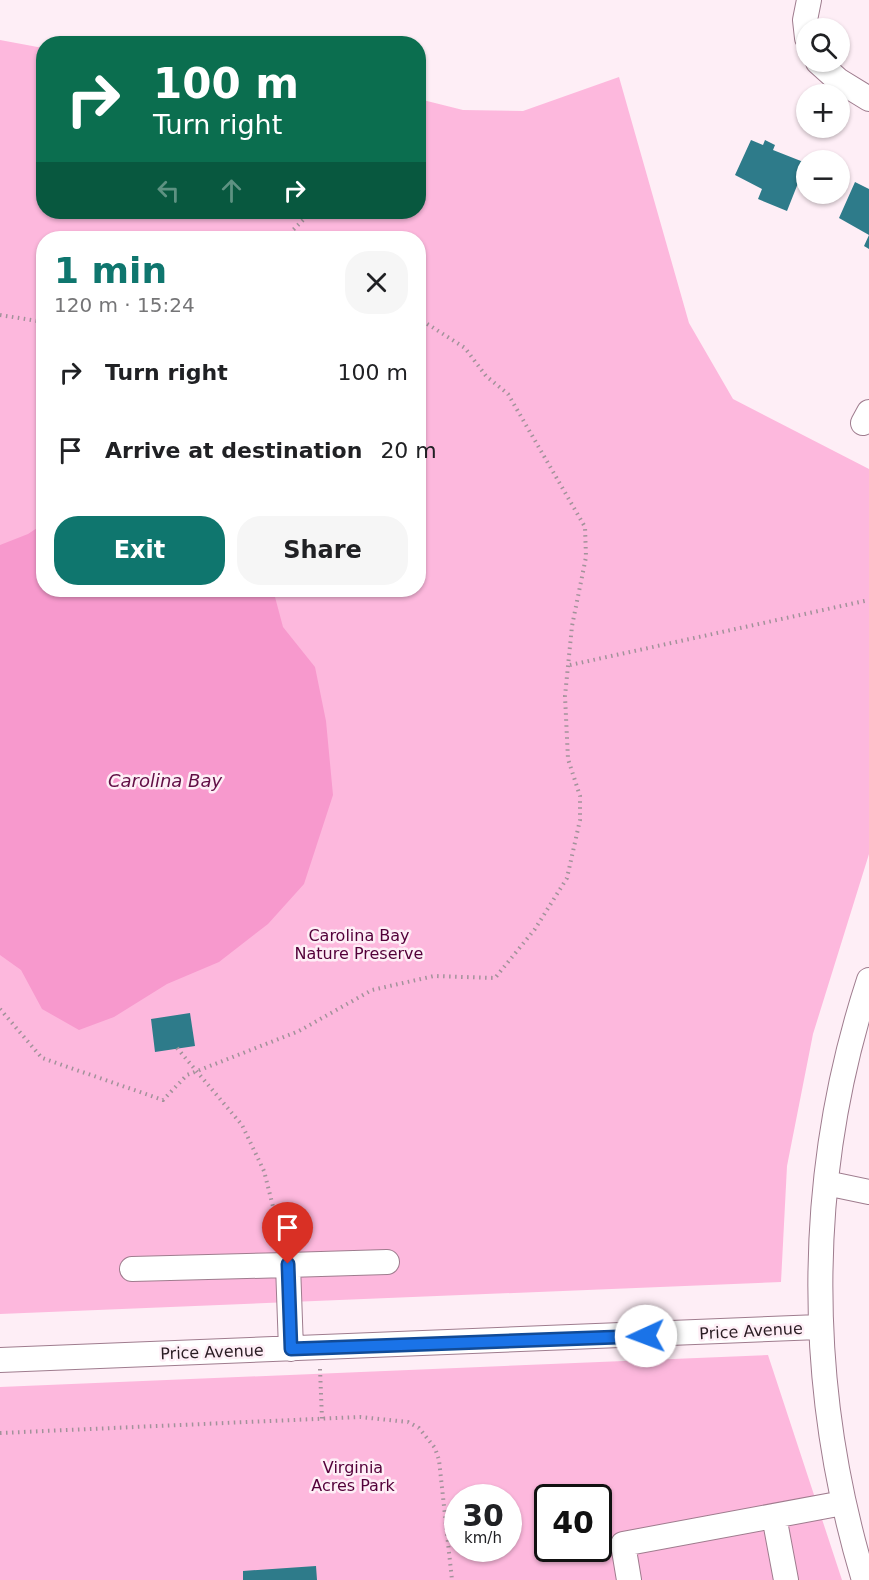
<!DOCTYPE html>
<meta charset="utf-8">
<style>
body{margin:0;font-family:"DejaVu Sans",sans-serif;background:#f6f6f6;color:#202124;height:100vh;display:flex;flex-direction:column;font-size:22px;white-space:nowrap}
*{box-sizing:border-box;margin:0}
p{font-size:20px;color:#757577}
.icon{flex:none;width:33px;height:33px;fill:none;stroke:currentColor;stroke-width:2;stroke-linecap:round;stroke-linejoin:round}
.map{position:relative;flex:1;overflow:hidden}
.drawer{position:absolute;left:36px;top:231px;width:390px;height:366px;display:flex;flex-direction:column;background:#fff;border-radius:24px;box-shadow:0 2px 4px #0004}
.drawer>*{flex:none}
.hud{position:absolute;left:36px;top:36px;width:390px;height:183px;border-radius:24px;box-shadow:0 2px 4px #0004;background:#0b6e4f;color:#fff;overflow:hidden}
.controls{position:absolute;left:796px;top:18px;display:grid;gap:12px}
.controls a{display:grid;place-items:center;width:54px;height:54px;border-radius:50%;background:#fff;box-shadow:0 2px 4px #0004;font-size:30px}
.speed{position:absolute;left:444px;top:1484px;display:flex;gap:12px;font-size:30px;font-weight:700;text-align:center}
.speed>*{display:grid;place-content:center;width:78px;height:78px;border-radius:50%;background:#fff;box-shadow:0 2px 4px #0004;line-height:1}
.speed small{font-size:15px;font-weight:400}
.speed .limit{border:3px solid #111;border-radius:9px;background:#fff;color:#111}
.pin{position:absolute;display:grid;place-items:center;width:51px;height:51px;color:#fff;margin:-62px -26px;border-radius:50% 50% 50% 0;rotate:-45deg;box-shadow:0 0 6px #0007}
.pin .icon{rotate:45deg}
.me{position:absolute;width:66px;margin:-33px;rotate:268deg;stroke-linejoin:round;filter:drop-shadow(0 0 4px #0008)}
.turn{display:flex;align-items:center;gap:21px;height:126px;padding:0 18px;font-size:27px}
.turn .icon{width:78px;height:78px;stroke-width:2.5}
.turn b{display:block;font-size:42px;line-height:51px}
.lanes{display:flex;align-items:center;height:57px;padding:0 18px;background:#0003;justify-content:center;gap:30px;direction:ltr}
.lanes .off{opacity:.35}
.round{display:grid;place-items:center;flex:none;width:63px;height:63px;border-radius:24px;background:#f6f6f6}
.summary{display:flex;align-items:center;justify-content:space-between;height:102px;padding:0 18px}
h1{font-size:36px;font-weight:700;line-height:45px;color:#0f766e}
.button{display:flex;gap:12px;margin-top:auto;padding:12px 18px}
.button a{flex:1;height:69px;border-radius:24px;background:#0f766e;color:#fff;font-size:24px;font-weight:700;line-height:69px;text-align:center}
.button a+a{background:#f6f6f6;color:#202124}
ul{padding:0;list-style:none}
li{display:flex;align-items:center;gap:18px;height:78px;padding:0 18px}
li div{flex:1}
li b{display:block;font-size:22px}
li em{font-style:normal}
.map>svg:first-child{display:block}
</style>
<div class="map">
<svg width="869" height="1580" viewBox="0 0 869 1580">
<rect width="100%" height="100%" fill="#feeef6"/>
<path fill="#fdb8dd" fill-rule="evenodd" d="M0,40l43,8 1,164h374l1,-113 44,11 60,1 96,-34 70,246 44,76 136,70v385l-56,180 -26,132 -6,116 -781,32zM44,238h374v352h-374z
M768,1355l74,225h-842v-193zM458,1497h50v51h-50zM548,1497h50v51h-50z"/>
<path fill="#f799cd" d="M43,524l1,66h183l48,7 8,30 32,40 11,54 7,74 -29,89 -36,40 -49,38 -52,22 -53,33 -35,13 -37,-21 -21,-39 -21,-15v-410l28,-11z"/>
<path fill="#2e7b8a" d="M751,140l12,5 2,-5 10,5 -2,5 33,13 -19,48 -29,-12 4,-10 -27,-14z
M855,182l14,7v46l-30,-17z
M869,235v14l-5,-3z
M190,1013l5,33 -40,6 -4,-33z
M316,1566l1,14h-74v-9z"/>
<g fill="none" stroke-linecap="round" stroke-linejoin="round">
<defs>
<path id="minor" d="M807,38l-2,-18 4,-20
M818,62l20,18 31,19
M863,423l6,-11
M826,1183l43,9
M288,1265l99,-3
M132,1269l156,-4 3,84
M0,1360l819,-33
M774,1516l12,64
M629,1580l-6,-36 220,-41
M864,1580c-59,-196 -59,-405 5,-600"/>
</defs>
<use href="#minor" stroke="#9f7c8e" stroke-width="26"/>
<path stroke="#a2929a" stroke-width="4" stroke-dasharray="1.5 4.5" stroke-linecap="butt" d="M285,238l26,-26
M0,315l44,7
M570,665l299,-65
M0,1009l42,49 121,42 24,-25 112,-44 73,-41 62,-14 61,2 40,-49 32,-51 13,-58v-24l-12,-37 -3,-63 7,-70 14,-69 -1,-30 -77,-133 -22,-18 -21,-28 -47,-30
M177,1048l65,77 22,46 18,71
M320,1369l2,50
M0,1433l360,-16 48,5 11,6 16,20 4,12 13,120"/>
<use href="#minor" stroke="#fff" stroke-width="24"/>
</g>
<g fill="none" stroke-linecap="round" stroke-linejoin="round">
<defs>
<path id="route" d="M288,1264l3,85 355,-13"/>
</defs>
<use href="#route" stroke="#114b97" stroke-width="15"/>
<use href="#route" stroke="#1a73e8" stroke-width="10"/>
</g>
<g text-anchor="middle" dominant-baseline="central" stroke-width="5" stroke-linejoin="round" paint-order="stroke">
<g font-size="16" fill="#530039" stroke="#feeef6">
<text x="359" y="935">Carolina Bay<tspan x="359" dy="18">Nature Preserve</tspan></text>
<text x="353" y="1467">Virginia<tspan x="353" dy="18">Acres Park</tspan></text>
</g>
<g font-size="16" fill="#2a1c23" stroke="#feeef6">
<text transform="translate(751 1331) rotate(-3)">Price Avenue</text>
<text transform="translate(212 1352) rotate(-2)">Price Avenue</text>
</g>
<g font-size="18" font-style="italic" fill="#610e45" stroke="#feeef6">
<text x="165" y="780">Carolina Bay</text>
</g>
</g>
</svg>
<div class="controls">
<a><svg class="icon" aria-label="search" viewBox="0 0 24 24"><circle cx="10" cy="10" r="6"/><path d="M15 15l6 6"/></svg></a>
<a>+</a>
<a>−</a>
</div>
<div class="speed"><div>30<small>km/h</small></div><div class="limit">40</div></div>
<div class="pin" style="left:288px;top:1264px;background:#d93025"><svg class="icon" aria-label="arrive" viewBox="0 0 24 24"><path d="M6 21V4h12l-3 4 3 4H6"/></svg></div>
<svg class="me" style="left:646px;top:1336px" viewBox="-20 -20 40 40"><circle r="19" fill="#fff"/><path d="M0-13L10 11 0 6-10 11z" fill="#1a73e8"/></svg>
<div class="hud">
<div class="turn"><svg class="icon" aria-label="right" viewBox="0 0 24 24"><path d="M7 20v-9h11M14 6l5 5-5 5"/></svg><div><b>100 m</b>Turn right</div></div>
<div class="lanes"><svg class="icon off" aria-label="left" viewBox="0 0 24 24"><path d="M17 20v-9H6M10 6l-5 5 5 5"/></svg><svg class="icon off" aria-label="ahead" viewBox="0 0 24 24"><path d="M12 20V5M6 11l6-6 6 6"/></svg><svg class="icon" aria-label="right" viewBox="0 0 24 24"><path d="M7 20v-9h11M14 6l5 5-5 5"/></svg></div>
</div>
<section class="drawer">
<div class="summary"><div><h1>1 min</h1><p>120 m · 15:24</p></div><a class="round"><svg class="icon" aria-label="close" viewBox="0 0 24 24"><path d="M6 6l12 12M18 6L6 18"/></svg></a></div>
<ul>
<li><svg class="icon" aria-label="right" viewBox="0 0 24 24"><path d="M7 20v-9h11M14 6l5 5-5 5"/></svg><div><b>Turn right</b></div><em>100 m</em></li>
<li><svg class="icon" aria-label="arrive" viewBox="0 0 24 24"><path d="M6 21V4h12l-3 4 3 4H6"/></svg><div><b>Arrive at destination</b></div><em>20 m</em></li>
</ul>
<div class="button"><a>Exit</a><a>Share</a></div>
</section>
</div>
